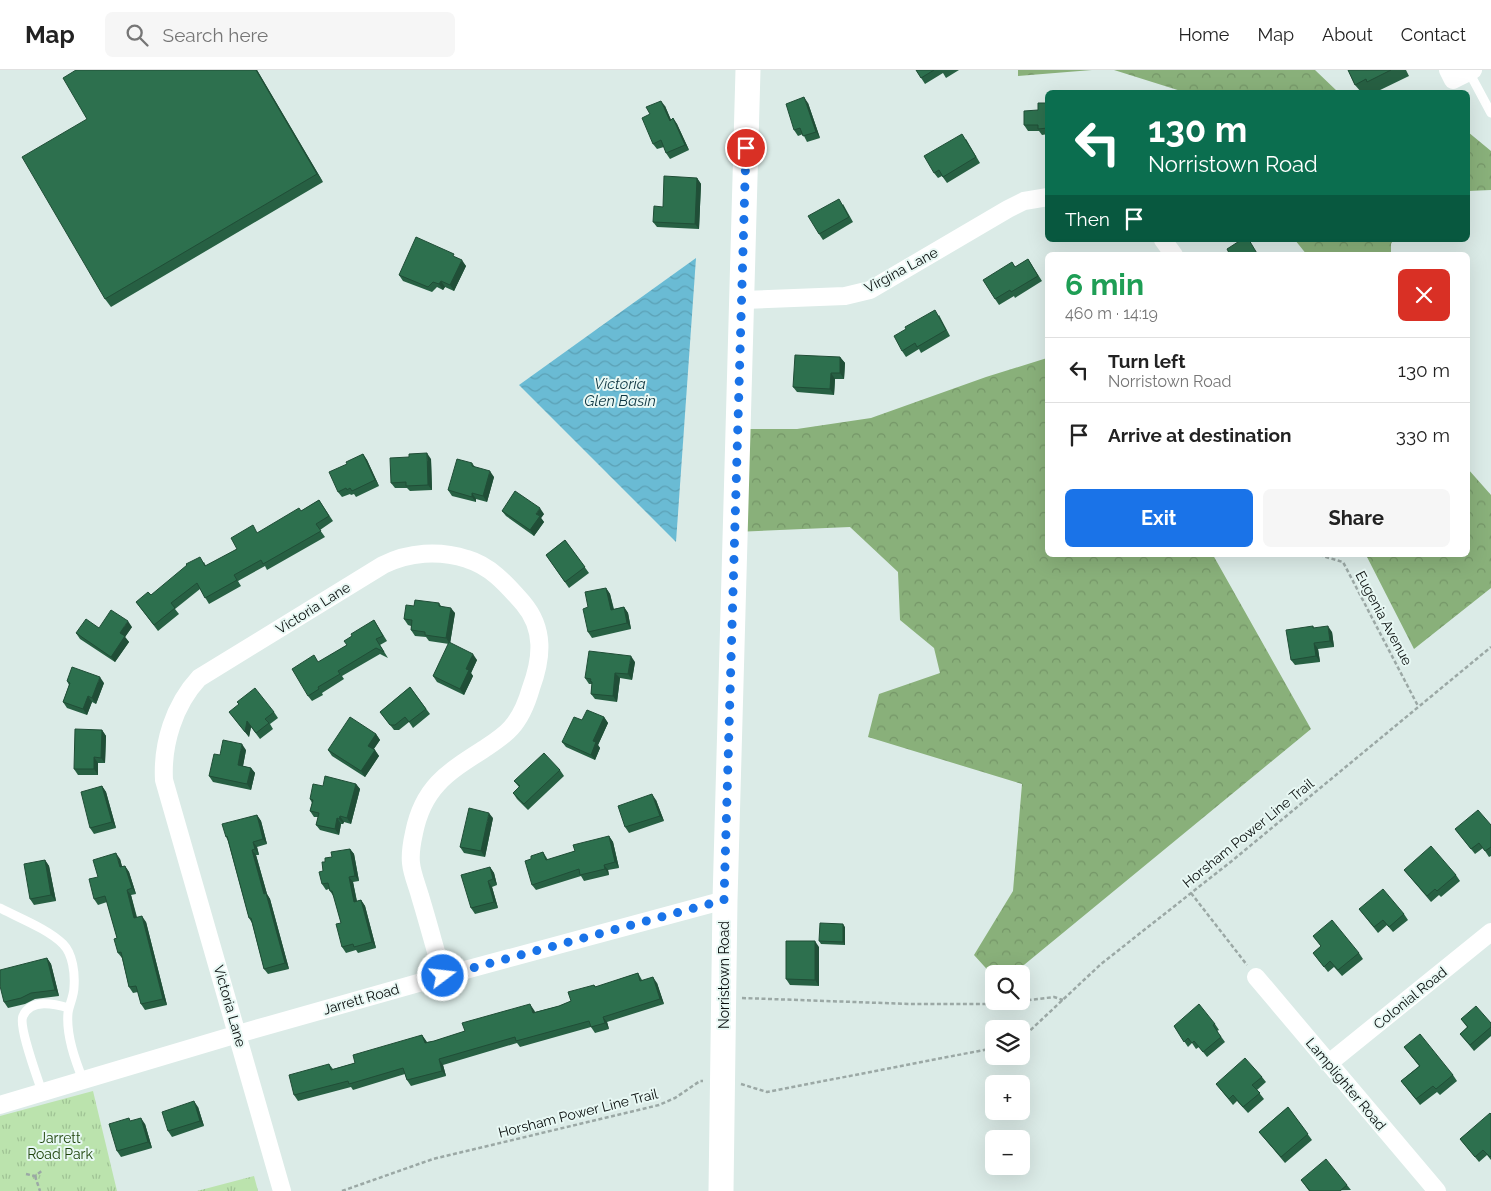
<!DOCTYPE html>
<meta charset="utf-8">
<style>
body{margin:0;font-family:Raleway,sans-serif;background:#f6f6f6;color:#222;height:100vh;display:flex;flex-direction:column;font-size:19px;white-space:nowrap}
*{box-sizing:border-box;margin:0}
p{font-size:16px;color:#767676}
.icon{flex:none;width:28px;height:28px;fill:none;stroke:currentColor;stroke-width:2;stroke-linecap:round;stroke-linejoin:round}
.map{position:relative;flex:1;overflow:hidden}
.sheet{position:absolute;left:1045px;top:182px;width:425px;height:305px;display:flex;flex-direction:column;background:#fff;border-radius:8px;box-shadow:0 5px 20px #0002}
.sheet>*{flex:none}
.banner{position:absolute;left:1045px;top:20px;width:425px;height:152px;border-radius:8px;box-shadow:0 5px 20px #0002;background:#0b6e4f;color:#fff;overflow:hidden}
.fabs{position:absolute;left:985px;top:895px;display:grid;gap:10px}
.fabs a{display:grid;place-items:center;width:45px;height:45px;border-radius:8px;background:#fff;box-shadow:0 5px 20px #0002;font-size:25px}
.pin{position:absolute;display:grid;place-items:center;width:42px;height:42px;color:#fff;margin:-21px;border:2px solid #fff;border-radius:50%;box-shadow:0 1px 5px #0007}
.me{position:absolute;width:55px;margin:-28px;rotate:75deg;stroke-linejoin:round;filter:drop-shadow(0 0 4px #0008)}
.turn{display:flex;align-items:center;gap:18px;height:105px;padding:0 20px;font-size:22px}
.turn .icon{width:65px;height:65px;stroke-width:2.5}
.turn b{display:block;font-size:35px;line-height:42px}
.then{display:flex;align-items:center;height:48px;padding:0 20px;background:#0003;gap:10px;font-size:19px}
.round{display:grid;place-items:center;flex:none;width:52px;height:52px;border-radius:8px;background:#f6f6f6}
.summary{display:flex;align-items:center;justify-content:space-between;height:85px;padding:0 20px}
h1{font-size:30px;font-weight:700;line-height:38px;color:#1e9e55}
.button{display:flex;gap:10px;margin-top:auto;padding:10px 20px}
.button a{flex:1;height:58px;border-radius:8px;background:#1a73e8;color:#fff;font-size:20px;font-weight:700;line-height:58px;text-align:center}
.button a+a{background:#f6f6f6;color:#222}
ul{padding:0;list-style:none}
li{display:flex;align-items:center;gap:15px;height:65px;padding:0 20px;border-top:1px solid #e0e0e0}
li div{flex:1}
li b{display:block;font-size:19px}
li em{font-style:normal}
header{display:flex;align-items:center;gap:30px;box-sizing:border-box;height:70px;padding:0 25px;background:#fff;border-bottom:1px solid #e0e0e0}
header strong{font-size:24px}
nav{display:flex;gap:28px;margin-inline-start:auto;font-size:18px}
.search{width:350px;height:45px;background:#f6f6f6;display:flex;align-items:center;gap:12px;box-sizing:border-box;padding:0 18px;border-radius:8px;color:#767676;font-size:19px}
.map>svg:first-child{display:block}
</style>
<header>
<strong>Map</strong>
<div class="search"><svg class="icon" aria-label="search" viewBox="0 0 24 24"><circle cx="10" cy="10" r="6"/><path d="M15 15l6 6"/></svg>Search here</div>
<nav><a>Home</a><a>Map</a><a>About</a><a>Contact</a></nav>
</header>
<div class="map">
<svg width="1491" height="1121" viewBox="0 0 1491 1121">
<defs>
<pattern id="grass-tufts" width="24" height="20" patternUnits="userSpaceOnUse" patternTransform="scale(1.25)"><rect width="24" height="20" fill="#bbe3ad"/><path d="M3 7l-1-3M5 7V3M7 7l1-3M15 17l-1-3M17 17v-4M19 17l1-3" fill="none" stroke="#9fc294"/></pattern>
<pattern id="forest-crowns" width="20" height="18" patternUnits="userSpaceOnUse" patternTransform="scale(1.25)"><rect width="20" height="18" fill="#89b07a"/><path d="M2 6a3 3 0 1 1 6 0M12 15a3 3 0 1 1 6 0" fill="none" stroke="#759668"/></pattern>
<pattern id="water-waves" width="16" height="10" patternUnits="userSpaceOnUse" patternTransform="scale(1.25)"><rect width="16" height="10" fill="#6abbd4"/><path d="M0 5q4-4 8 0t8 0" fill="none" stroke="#5ba0b5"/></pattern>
</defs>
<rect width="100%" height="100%" fill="#dbebe7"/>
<path fill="url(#grass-tufts)" d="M93,1021l24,100h-117v-75z
M254,1106l4,15h-61z"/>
<path fill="url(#forest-crowns)" d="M1018,0h74l-74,6z
M1114,0h201l23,22h-154z
M1468,62l23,19v39l-23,1z
M1295,170h98l-2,4v11h-84z
M1047,288l1,197h165l98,174 -298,245h-19v3l-20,-22 39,-64 9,-107 -154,-47 11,-43 61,-21 -6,-25 -34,-28 -2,-48 -48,-45 -115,5 4,-103h58l74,-11 115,-41z
M1468,399l23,26v93l-77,61 -48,-94h102z"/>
<path fill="url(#water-waves)" d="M696,188l-20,284 -157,-157z"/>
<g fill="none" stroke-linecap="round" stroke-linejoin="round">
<path stroke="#9ba8a5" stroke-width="2.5" stroke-dasharray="4 2.5" stroke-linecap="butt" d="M1319,485l24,7 75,144
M1191,823l56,72
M742,928l168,6h86l22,-3
M1021,931l33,-4 9,3
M1021,969l80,-75 132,-104 258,-213
M741,1014l26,8 227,-44
M26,1104l9,2 8,-6
M35,1106l5,15
M342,1121l91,-32 226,-54 16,-7 25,-17h3"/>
<path stroke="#fff" stroke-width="9" d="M1469,2l22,41
M0,838c19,10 48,21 63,36 10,10 12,30 11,43 0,9 -5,18 -6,26 -2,22 7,47 15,67
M42,1022c-4,-13 -24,-66 -19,-76 8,-18 32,-12 46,-8"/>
<path stroke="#fff" stroke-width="18" d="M1448,0l5,10 20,-10
M1163,170l11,15
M743,230l102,-4 25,-6 138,-81 16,-8 24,-4
M1256,907l181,214
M1329,993l162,-131
M0,1035l238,-71 205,-58 282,-76
M282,1121l-118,-411c-2,-36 10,-75 35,-102l184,-113c26,-13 56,-15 84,-6 24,7 40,26 56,44 22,26 19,55 8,85 -4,14 -10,29 -20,40 -7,8 -18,15 -27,21 -36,23 -61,38 -70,84 -2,9 -4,21 -3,30 1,11 6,22 9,33 8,26 15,53 23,80"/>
<path stroke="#fff" stroke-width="25" d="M721,1121l4,-291 23,-830"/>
</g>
<path fill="#276043" d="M76,0h181l66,112 -212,125 -6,-8 -18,-180z
M916,0h43l-13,8 -3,-5 -18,11z
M1348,0h58l3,6 -33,16 -3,-1 -3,1h-9l-6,-7z
M808,33l12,35 -13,4 -4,-8 -5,2 -4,-6z
M1048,33v31l-6,1 -3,-4h-11l-4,-6 14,-15z
M665,36l6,14 2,-2 4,6 12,26 -19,9 -4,-6 -2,-6 -7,2 -4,-5z
M966,69l14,24 -33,20 -5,-7 -4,2 -4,-5z
M697,108l4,6 -2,45 -42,-2 -4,-5 10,-15z
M843,134l10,18 -30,18 -4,-6z
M456,187l10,9 -12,25 -9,-4 -2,3 -6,-3 -5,5 -29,-11 -4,-6z
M1028,189l14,22 -27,17 -1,-2 -15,9 -4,-6 17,-37 3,5z
M939,245l11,21 -29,17 -2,-4 -13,8 -4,-6z
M840,287l5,6 -1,16h-9l-1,16 -37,-3 -4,-5z
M363,384l4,6 12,26 -23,11 -2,-3 -3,1 -1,-1 -8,3 -4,-5 9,-28z
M431,389l1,31 -22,1 -3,-3h-12l-4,-5z
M472,393l3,4 19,10 -7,25 -11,-3v3l-24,-6 -4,-6z
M319,430l14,21 -13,9 5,7 -58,33 -2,-4 -27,15 3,5 -32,18 -9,-15 -25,20 4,5 -21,17 -22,-29 15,-7 53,-33 2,4 31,-17 21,-16 43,-22z
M502,441l42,3 -3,4 3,4 -10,14 -28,-20z
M565,470l24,33 -20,15 -23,-33z
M606,518l4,6 4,15 10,-2 4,6 3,16 -39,9 -4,-6v-25z
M439,533l2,3 14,7 -5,30 27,17 -6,13 2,3 -9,19 -27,-13 -4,-6 16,-32 -20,-3 -3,-4 -11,-1 -4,-6v-4l-3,-1 -4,-6 10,-13z
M374,550l13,21 -7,4 8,13 -8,-4 -38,22 2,3 -22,14 1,2 -11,6 -4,-5 11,-34 28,-17 5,-9z
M1313,556l1,2 18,4 2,15 -16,2 2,13 -25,3 -4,-5z
M132,557l-7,10 4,5 -14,20 -35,-23 -4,-6 23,-5z
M635,592l-3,18 -12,-2 -3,24 -22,-3 -4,-5 1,-10h-3l-4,-6z
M67,611l37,2 -8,21 -4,-2 -5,13 -20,-7 -4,-6 6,-17z
M410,617l20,27 -17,14 -4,-6 -10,8h-5l-14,-18z
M229,642h45l4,6 -8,6 3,5 -13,10 -9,-12 -2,10z
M604,647l4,6 -10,22 2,3 -5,12 -29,-13 -4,-5 20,-22z
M102,660l4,6 -1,27h-7v12h-20l-4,-6z
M376,664l4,6 -6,9 5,7 -14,21 -33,-21 -4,-6z
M246,680l-3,16 8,2 4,5 -4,17 -38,-8 -4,-6 11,-21z
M560,700l4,6 -36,34 -11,-11 -4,-6 6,-6 -5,-6z
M356,714l4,5 -9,35 -7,-2 -1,2h-2l-2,11 -19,-5 -4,-5 2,-8h-4l-4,-6 2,-8 -2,-4 13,-13z
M102,716l4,6 10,36 -22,6 -4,-6z
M656,730l8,21 -35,12 -4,-6z
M257,745l4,6 6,23 -10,3 2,8h-3l11,39 3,5 19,70 -21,5 -4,-5 -12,-46 -3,-5 -21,-77 -2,-4z
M493,748l-8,39 -21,-4 -4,-6z
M1491,755v31l-2,1 -6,-9 -8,6 -20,-25z
M609,766l4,6 6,26 -11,2 1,5 -25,6 -3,-5 -45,14 -4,-5 -1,-26 12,-7 5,8 27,-9z
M350,779l4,5 5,27 -6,1 4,19 4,-1 4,6 11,42 -18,5 -2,-3 -10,3 -4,-6 -1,-24 -7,-26 -4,-6 -1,-2 -3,1 -4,-6 1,-13 2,-9 7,-5z
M120,789l2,8 3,-1 4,6 7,22 -5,1 6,22 9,5 21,83 -22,5 -4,-6 -3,-12 -5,1 -4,-6 -7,-29 -4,-5 -1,-15 -10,-36 -9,3 -4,-6z
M45,790l4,6 7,35 -22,4 -4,-6z
M490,797l4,6 3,12 -5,2 6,21 -23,6 -4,-6z
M1404,800l52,5 4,6 -19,16 -2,-2 -8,7z
M1359,839l45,5 4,6 -15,12 -6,-7 -9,8z
M845,857v18l-24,-1 -2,-3z
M1313,866l46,17 4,6 -21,17 -8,-9 -6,5 -15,-19 8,-7z
M819,877v39l-29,-1 -4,-6z
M47,888l4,6 8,32 -24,3 -10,5 -17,4 -4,-6z
M638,903l4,7 15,3 7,21 -57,18 2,7 -14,4 -4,-6 -71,20 -3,-4 -74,22 3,11 -35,10 -4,-6 -2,-6 -52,16 -2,-3 -53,14 -4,-6 35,-31 4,5 22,-6 67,-28 5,7 7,-1 100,-31 1,2 24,-6 12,-5 23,-16 2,2z
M1461,949l30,4v13l-17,15 -14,-17 7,-7z
M1215,954l4,6 -2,1 8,11 -18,15 -8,-10 -3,2 -4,-6 -4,4 -14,-21z
M1404,977l49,28 4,6 -17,14 -3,-3 -17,13 -19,-24 18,-15z
M1262,1007l4,5 -9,8 7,9 -16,14 -11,-12 -4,4 -17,-21z
M198,1037l6,19 -32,11 -4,-6z
M1288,1037l24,33 -27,23 -26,-31z
M1491,1044v46l-4,-5 -8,7 -19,-23z
M131,1051l14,3 7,24 -31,9 -4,-6z
M1301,1110l46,5 4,5 -42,1z"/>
<path fill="#204e37" d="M256,0h1l66,112 -6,-8z
M804,27l4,6 12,35 -4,-6z
M661,31l4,5 9,21 -4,-6z
M673,48l4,6 12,26 -4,-5z
M697,108l4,6 -2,45 -4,-5z
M462,190l4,6 -12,25 -4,-6z
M441,211l4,6 -2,3 -4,-6z
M840,287l5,6 -1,16 -4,-6z
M831,303l4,6 -1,16 -4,-6z
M427,383l4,6 1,31 -4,-5z
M363,384l4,6 12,26 -4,-6z
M490,401l4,6 -7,25 -4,-6z
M472,423l4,6v3l-4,-5z
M540,438l4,6 -3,4 3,4 -10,14 -4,-6 6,-16z
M606,518l4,6 5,22 -4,-6z
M624,537l4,6 3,16 -4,-6z
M451,538l4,5 -5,31 -4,-6z
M128,551l4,6 -7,10 4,5 -14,20 -4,-5 9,-24z
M1328,556l4,6 2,15 -4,-6z
M1314,573l4,6 2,13 -4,-6z
M473,584l4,6 -6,13 2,3 -9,19 -4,-6 6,-20z
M631,586l4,6 -3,18 -4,-6z
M615,603l5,5 -3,24 -4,-6z
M100,607l4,6 -8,21 -4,-6z
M88,626l4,6 -5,13 -4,-6z
M604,647l4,6 -10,22 2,3 -5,12 -4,-5 2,-14z
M247,651l4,6 -2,10 -4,-5z
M102,660l4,6 -1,27 -4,-5z
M376,664l4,6 -8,11 -4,-5z
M242,674l4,6 -4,21 -4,-6z
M375,680l4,6 -14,21 -4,-6z
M94,687l4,6v12l-4,-6z
M251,698l4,5 -4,17 -4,-6z
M356,714l4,5 -9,35 -4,-6z
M102,716l4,6 10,36 -4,-6z
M652,724l4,6 8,21 -4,-5z
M489,743l4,5 -8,39 -4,-6z
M257,745l4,6 6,23 -4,-5z
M340,746l4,6 -1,2 -4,-5z
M337,748l4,6 -2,11 -4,-6z
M609,766l4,6 6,26 -4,-6z
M253,772l4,5 2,8 -4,-6z
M350,779l4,5 5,27 -4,-5z
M252,780l4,5 11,39 3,5 19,70 -4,-6 -21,-69z
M116,783l4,6 4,14 -4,-6z
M45,790l4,6 7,35 -5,-6z
M604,795l4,5 1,5 -4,-6z
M125,796l4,6 7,22 -4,-6z
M490,797l4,6 3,12 -4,-6z
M349,807l4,5 5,26 -4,-6z
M488,811l4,6 6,21 -4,-6z
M127,820l4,5 7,29 -4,-6z
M361,830l4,6 11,42 -4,-6z
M142,846l4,6 21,83 -4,-6z
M843,854l2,3v18l-2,-3z
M815,871l4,6v39l-4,-6z
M47,888l4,6 8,32 -4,-6z
M653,907l4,6 7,21 -4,-5z
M530,934l4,6 3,9 -4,-6z
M603,947l4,5 2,7 -4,-6z
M422,965l4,6 3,8 -4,-6z
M439,989l4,6 3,11 -4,-5z
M194,1031l4,6 6,19 -4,-5z
M141,1048l4,6 7,24 -4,-6z"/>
<path fill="#2d704e" stroke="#204e37" d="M76,0h180l61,104 -212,125 -83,-142 65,-38 -24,-41z
M916,0h18l-13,8z
M1348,0h43l-24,12 -1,-3 -11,6z
M804,27l12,35 -13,4 -3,-8 -6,2 -8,-26z
M661,31l9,20 3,-3 12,27 -19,8 -5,-13 -8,4 -11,-26 8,-4 -4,-7z
M1038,33h10v25l-10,1v-4h-14v-14l14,-1z
M962,64l14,23 -33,20 -4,-7 -5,3 -10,-17z
M664,106l33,2 -2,46 -42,-2 1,-16 9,1z
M839,129l10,18 -30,17 -11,-18z
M416,167l38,17 -1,2 9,4 -12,25 -9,-4 -2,3 -6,-2 -5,5 -29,-12z
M1241,170h8l9,15h-28l-3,-6z
M1028,189l10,17 -27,16 -1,-2 -15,9 -12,-19 29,-18 3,5z
M935,240l11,20 -29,17 -2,-4 -13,8 -8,-15 12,-7 -1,-2z
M795,285l45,2v16h-9l-1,16 -37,-2z
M427,383l1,32 -22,1v-4l-15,1 -1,-25 19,-1v-3z
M363,384l12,26 -23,11 -2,-3 -3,2 -1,-2 -8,4 -9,-20 18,-8 -1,-2z
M457,389l15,4v3l18,5 -7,25 -11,-3v4l-24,-7z
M515,421l25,17 -4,6 4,2 -10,14 -28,-19z
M319,430l10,16 -13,8 5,7 -58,33 -2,-4 -27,15 3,5 -32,18 -8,-15 -26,20 4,5 -21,17 -18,-23 12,-10 3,3 36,-30 -1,-1 14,-7 5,9 32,-17 -6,-11 22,-13 4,8 42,-25 2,3z
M565,470l20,27 -20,15 -19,-27z
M606,518l5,22 13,-3 3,16 -39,9 -5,-23 5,-2 -3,-15z
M415,530l24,3v3l12,2 -5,30 -21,-3v-3l-14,-2 1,-10 -8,-1 2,-14 8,1z
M111,540l17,11 -8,12 5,3 -14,21 -35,-24 10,-14 13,9z
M374,550l9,16 -7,3 8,13 -8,-4 -38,23 2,3 -22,13 1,2 -11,7 -16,-27 22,-14 4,7 29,-17 -3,-4 8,-5 -1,-2z
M1313,556v2l15,-2 2,15 -16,2 2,13 -25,4 -5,-30z
M449,572l24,12 -7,15 3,1 -9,19 -27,-13z
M589,581l42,5 -3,18 -13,-1 -2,23 -22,-2 1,-12 -2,-1 1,-2 -6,-1z
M72,597l28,10 -8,21 -4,-2 -5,13 -20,-7 7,-19 -3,-2z
M410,617l16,22 -17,13 -4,-5 -10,8h-5l-10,-13z
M255,618l19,24 -9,7 4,4 -13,10 -9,-12 -2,11 -16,-20 10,-8 -2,-2z
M587,640l17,7 -11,24 3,1 -5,13 -29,-13 12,-25 8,3z
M350,647l26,17 -8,12 7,4 -14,21 -33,-21z
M75,659l27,1 -1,28 -7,-1v12h-20z
M223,670l19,4 -4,21 13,3 -4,16 -38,-8 5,-22 6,1z
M544,683l16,17 -36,34 -11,-11 7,-7 -6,-5z
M325,706l31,8 -9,34 -7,-2 -1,3 -2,-1 -2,11 -19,-4 3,-12 -9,-2 3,-11 -3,-1 3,-15 10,2z
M102,716l10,36 -22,6 -9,-36z
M652,724l8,22 -35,11 -7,-21z
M469,738l20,5 -8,38 -21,-4z
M1478,740l13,15v22l-6,4 -6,-8 -8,6 -16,-20z
M257,745l6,24 -10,3 2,7 -3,1 12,44 2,-1 19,70 -21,6 -13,-51h-2l-22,-82 -1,1 -4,-13z
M609,766l6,26 -11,3 1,4 -25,6 -1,-6 -47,16 -7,-24 6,-2v-3l12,-4 3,8 29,-9 -2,-6z
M1431,776l25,29 -19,16 -2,-2 -8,7 -23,-26z
M350,779l5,27 -6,1 5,25 7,-2 11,42 -18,5 -1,-3 -11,3 -6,-23 5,-1 -9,-32h-2l-2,-8 -6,1 -3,-12 4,-1 -1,-9h3v-4l7,-1 -1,-5z
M116,783l4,14 5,-1 7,22 -5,2 7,28 8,-2 21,83 -22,5 -5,-18 -7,1 -8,-35 -3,1 -4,-14 3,-1 -12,-42 -11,3 -5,-20 9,-2 -5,-17z
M45,790l6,35 -21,4 -6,-35z
M490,797l3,12 -5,2 6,21 -23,6 -10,-33z
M1383,819l21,25 -15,13 -6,-7 -9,7 -15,-18z
M1332,850l27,33 -21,17 -8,-9 -6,6 -11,-14 8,-7 -8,-10z
M820,853l23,1v18l-24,-1z
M786,871h29v39l-29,-1z
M47,888l8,32 -24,3 -10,5 -17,4 -4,-16v-16z
M638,903l2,8 13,-4 7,22 -57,18 2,6 -14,4 -2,-6 -73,20 -1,-4 -76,22 3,12 -35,9 -4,-12 -54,16 -1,-3 -54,14 -5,-20 40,-11 2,6 24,-7 -2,-8 69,-20 3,8 9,-2 31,-10 -3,-8 68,-19 3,9 26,-7 12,-5 -3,-9 26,-7 1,2z
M1199,934l16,20 -2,1 8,12 -18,15 -9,-11 -2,2 -4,-5 -4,4 -10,-16z
M1476,936l15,17v4l-21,18 -10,-11 8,-7 -7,-8z
M1420,964l33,41 -17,14 -3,-3 -17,13 -15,-18 19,-15 -16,-19z
M1245,988l17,19 -10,8 8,8 -17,14 -10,-12 -4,4 -13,-15z
M194,1031l6,20 -32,10 -6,-19z
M1288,1037l20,27 -27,23 -22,-25z
M1490,1043l1,1v42l-1,1 -7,-7 -8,7 -15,-18z
M129,1048l1,3 11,-3 7,24 -31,9 -8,-27z
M1326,1089l21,26 -7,6h-30l-9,-11z"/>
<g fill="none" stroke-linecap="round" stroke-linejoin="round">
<path stroke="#1a73e8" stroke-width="9" stroke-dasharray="0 16.2" d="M443,906l281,-76 22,-752"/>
</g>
<g text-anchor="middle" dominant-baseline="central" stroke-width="4" stroke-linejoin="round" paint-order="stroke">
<g font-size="14" fill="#090e0d" stroke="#e8f8f4">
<text transform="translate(901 200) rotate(-28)">Virgina Lane</text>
<text transform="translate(313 538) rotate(-32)">Victoria Lane</text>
<text transform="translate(1384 548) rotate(62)">Eugenia Avenue</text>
<text transform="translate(1248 763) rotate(-39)">Horsham Power Line Trail</text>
<text transform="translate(724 905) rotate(-90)">Norristown Road</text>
<text transform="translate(1410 928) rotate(-39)">Colonial Road</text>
<text transform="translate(361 929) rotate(-16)">Jarrett Road</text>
<text transform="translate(230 936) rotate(74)">Victoria Lane</text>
<text transform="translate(1346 1014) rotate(50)">Lamplighter Road</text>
<text transform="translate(578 1043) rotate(-14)">Horsham Power Line Trail</text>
</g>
<g font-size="14" fill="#1e440b" stroke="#e8f8f4">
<text x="60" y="1068">Jarrett<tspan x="60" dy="16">Road Park</tspan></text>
</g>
<g font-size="15" font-style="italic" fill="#103742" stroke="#e8f8f4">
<text x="620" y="314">Victoria<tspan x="620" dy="17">Glen Basin</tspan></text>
</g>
</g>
</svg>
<div class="fabs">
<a><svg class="icon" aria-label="search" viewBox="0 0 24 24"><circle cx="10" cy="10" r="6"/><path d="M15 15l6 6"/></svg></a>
<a><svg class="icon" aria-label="layers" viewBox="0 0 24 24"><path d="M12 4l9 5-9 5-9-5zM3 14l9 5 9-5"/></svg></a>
<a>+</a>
<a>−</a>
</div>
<div class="pin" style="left:746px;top:78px;background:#d93025"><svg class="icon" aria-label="arrive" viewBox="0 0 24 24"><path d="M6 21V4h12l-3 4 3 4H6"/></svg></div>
<svg class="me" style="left:443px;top:906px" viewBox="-20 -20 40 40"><circle r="17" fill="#1a73e8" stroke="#fff" stroke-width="3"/><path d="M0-11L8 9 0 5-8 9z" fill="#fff"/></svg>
<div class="banner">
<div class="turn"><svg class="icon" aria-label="left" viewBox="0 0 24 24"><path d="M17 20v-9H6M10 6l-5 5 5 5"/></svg><div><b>130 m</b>Norristown Road</div></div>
<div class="then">Then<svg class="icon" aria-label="arrive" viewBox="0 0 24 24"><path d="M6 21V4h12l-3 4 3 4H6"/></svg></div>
</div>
<section class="sheet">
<div class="summary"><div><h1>6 min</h1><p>460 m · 14:19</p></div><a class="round" style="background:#d93025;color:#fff"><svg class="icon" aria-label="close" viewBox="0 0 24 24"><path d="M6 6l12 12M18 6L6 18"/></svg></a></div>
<ul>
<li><svg class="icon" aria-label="left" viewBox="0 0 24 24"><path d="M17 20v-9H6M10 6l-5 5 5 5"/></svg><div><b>Turn left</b><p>Norristown Road</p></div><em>130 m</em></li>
<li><svg class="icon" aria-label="arrive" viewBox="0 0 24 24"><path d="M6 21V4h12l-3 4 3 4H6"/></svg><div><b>Arrive at destination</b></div><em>330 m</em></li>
</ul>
<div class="button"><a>Exit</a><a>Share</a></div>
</section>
</div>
